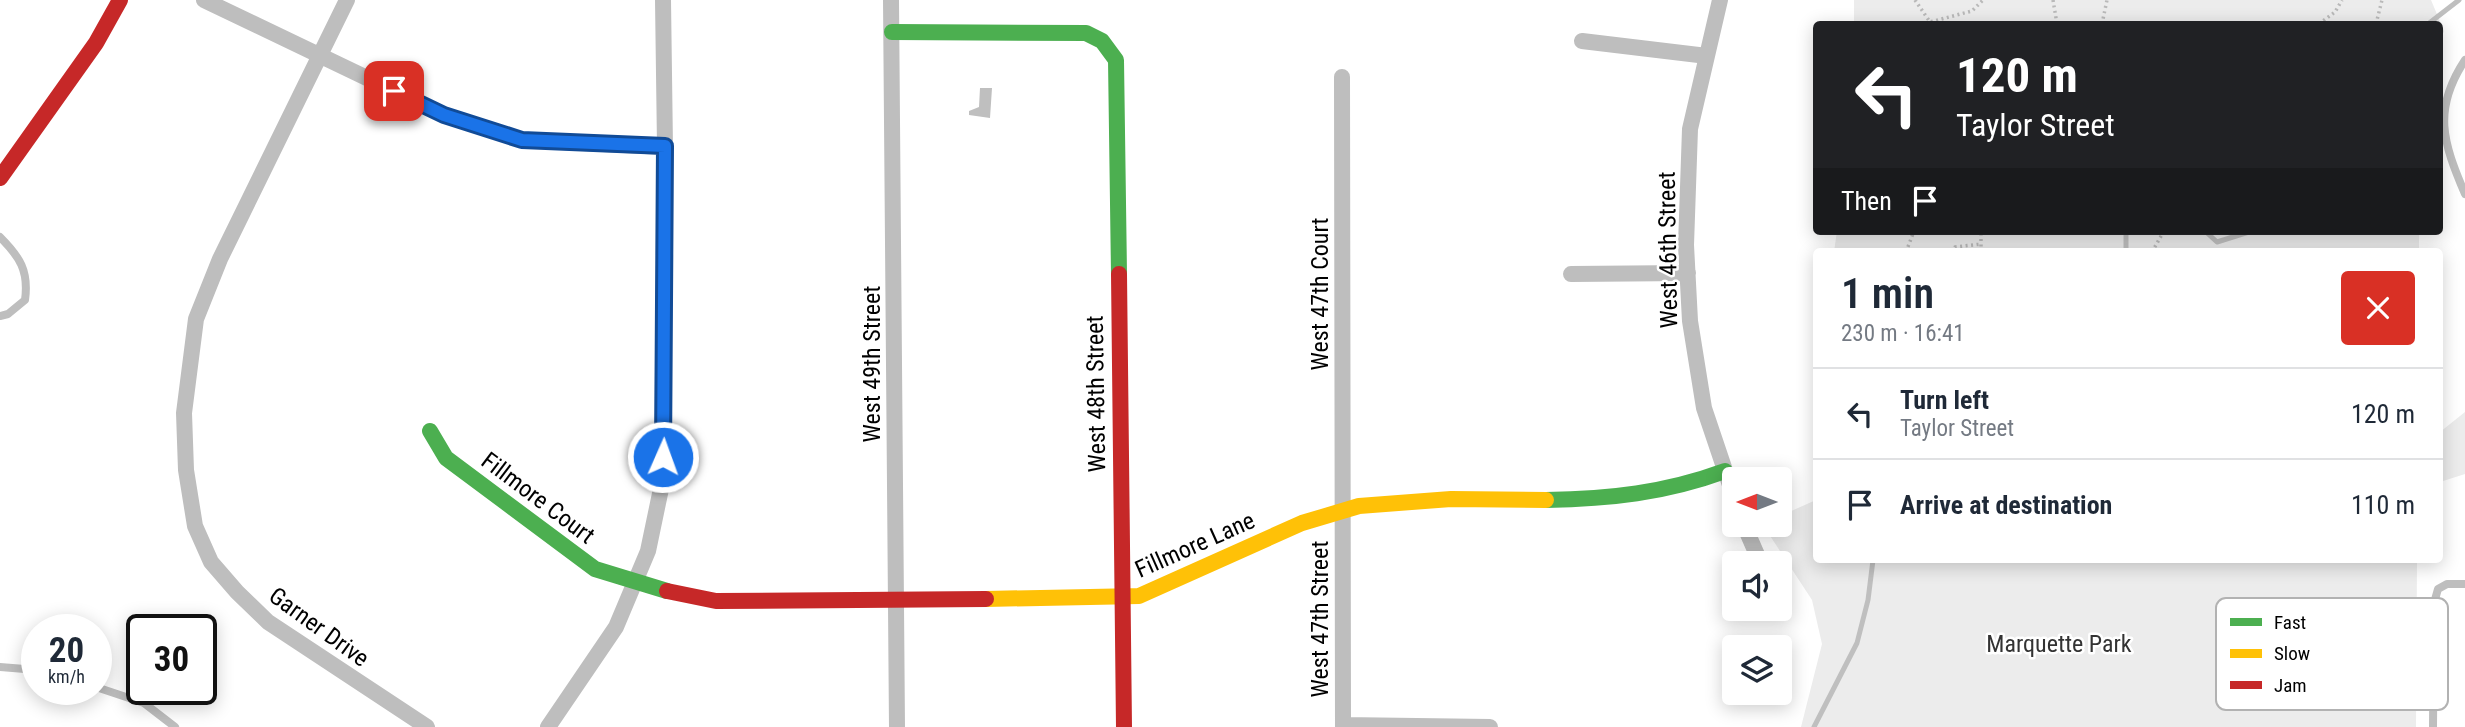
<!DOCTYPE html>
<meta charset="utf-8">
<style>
body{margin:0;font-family:"Roboto Condensed",sans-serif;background:#f2f2f3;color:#1f2937;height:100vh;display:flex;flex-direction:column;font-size:26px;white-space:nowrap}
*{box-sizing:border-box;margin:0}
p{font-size:23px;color:#747a83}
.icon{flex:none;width:38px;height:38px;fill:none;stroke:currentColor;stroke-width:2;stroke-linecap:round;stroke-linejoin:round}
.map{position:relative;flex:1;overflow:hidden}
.side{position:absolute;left:1813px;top:248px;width:630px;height:315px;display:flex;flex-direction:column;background:#fff;border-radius:7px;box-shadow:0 4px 18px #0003}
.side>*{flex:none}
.guide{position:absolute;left:1813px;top:21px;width:630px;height:214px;border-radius:7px;box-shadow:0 4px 18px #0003;background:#202124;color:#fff;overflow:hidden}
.needle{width:46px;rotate:270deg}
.tools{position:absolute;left:1722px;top:467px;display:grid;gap:14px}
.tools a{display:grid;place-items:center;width:70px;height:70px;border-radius:7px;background:#fff;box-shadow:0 4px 18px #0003;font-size:35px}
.speed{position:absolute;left:21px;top:614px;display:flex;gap:14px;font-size:35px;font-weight:700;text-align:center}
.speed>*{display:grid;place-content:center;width:91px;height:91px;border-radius:50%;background:#fff;box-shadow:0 4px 18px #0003;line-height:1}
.speed small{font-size:18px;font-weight:400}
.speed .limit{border:4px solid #111;border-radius:10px;background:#fff;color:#111}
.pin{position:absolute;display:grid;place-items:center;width:60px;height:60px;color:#fff;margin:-30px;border-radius:14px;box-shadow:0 4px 10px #0006}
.me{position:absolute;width:77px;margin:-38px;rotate:2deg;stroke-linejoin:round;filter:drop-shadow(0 0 5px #0008)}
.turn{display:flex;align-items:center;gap:24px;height:147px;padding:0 28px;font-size:32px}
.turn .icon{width:91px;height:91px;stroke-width:2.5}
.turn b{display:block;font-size:49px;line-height:60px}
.then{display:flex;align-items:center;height:66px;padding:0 28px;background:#0003;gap:14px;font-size:26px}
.round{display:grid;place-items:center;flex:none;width:74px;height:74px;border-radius:7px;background:#f2f2f3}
.head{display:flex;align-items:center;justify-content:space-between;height:119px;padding:0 28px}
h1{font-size:42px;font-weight:600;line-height:52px}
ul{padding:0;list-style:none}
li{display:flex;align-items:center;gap:21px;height:91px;padding:0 28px;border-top:2px solid #e0e1e3}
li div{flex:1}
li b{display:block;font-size:26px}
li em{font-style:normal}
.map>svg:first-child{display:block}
</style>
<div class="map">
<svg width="2465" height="727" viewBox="0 0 2465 727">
<rect width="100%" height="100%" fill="#fff"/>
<path fill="#ececec" d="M1854,0h577l13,31 -4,11v-18h-586z
M1837,231h582v21h-585z
M2465,412v62l-25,8v-50z
M1816,500v60h601l-1,167h-615l21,-83 -10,-44 -49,-75h17v-9z"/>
<path fill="#bfbfbf" d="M980,88h12l-2,30 -21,-3v-4l10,-4z"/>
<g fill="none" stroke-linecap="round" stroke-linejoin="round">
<path stroke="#bfbfbf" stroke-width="5" d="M2428,24l31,-24
M2126,231v21
M2205,231l12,11 35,-11
M1814,727l43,-84 11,-43 5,-40"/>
<path stroke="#b9b9b9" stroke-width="3.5" stroke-dasharray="2 3.5" stroke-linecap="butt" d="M1915,0l15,22 42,-11 11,-11
M2053,0l4,24
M2102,24l5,-24
M2319,24l16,-12 7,-12
M2376,24l6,-24
M1906,252l8,-21
M1952,252l3,-5 27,-3
M1981,252v-21
M2152,252l12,-21"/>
<path stroke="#bebebe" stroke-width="8" d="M2465,60c-33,50 -22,82 0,134
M0,237c20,20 29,34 25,63l-17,14 -8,2
M0,667l37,3
M96,687l48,16 31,24
M2433,727l1,-124 4,-14 9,-5h18"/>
<path stroke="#bebebe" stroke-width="16" d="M204,0l240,115 77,25 144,7
M347,0l-127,259 -24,60 -12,94 2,57 9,56 16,36 26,30 31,30 159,105
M891,0l6,727
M1720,0l-30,129 -4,116 4,76 14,87 30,89
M1582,41l125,15
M1342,77l1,650
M1571,274l117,-1
M1744,525l17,39
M1343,725l147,2
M548,727l68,-100 32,-76 14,-67 3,-337 -2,-147"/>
<path stroke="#4caf50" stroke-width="16" d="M892,32l194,1 16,8 14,19 3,214
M430,431l16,27 149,111 72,22
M1546,500c63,-1 119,-7 179,-29"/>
<path stroke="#ffc107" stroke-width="16" d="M986,599l153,-3 163,-73 57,-17 92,-7 95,1"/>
<path stroke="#c62828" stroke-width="16" d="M0,178l96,-135 24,-43
M1119,274l5,453
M667,591l49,10 270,-2"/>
</g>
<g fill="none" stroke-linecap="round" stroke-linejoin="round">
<defs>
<path id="route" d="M394,91l50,24 78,25 143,6 -2,311"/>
</defs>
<use href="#route" stroke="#114b97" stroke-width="18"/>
<use href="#route" stroke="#1a73e8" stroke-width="12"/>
</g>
<g text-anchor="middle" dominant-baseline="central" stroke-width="5" stroke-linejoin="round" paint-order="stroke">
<g font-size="24" fill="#000" stroke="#fff">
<text transform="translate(1668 250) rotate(-91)">West 46th Street</text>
<text transform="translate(1320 294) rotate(-90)">West 47th Court</text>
<text transform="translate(872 364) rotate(-90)">West 49th Street</text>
<text transform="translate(1096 394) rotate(-91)">West 48th Street</text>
<text transform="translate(538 498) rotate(37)">Fillmore Court</text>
<text transform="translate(1195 545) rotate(-24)">Fillmore Lane</text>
<text transform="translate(1320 619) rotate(-90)">West 47th Street</text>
<text transform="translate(319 627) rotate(36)">Garner Drive</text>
</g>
<g font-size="24" fill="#333" stroke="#fff">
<text x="2059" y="644">Marquette Park</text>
</g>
</g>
<rect x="2216" y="598" width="232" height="112" rx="10" fill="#fff" stroke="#b2b2b2" stroke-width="2"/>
<rect x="2230" y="618" width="32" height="8" fill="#4caf50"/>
<rect x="2230" y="649" width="32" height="9" fill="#ffc107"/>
<rect x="2230" y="681" width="32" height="8" fill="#c62828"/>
<g font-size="19" fill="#000">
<text x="2274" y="629">Fast</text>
<text x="2274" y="660">Slow</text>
<text x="2274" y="692">Jam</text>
</g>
</svg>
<div class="tools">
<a><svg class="needle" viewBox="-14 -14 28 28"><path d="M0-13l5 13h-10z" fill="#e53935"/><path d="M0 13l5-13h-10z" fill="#747a83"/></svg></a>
<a><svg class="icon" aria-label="sound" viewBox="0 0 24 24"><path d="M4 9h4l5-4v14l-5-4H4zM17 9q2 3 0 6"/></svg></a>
<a><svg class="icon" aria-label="layers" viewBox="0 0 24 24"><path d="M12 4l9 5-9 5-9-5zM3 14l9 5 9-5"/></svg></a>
</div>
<div class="speed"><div>20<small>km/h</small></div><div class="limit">30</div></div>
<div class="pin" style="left:394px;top:91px;background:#d93025"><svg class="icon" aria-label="arrive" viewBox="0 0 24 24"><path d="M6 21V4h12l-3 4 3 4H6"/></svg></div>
<svg class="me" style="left:663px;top:457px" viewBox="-20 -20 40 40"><circle r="17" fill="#1a73e8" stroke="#fff" stroke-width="3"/><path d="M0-11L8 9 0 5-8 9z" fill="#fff"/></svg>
<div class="guide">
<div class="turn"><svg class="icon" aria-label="left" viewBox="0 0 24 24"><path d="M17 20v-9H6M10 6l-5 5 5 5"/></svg><div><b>120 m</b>Taylor Street</div></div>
<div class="then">Then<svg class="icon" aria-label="arrive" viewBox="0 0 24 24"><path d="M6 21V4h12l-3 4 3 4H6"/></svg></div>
</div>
<section class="side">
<div class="head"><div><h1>1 min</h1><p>230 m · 16:41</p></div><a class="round" style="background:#d93025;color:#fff"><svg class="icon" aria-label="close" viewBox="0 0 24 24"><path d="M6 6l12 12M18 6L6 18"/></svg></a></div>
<ul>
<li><svg class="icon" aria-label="left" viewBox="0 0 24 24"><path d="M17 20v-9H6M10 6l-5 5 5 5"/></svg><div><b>Turn left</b><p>Taylor Street</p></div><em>120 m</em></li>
<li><svg class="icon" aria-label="arrive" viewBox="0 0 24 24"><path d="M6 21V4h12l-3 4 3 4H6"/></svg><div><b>Arrive at destination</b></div><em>110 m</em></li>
</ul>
</section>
</div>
